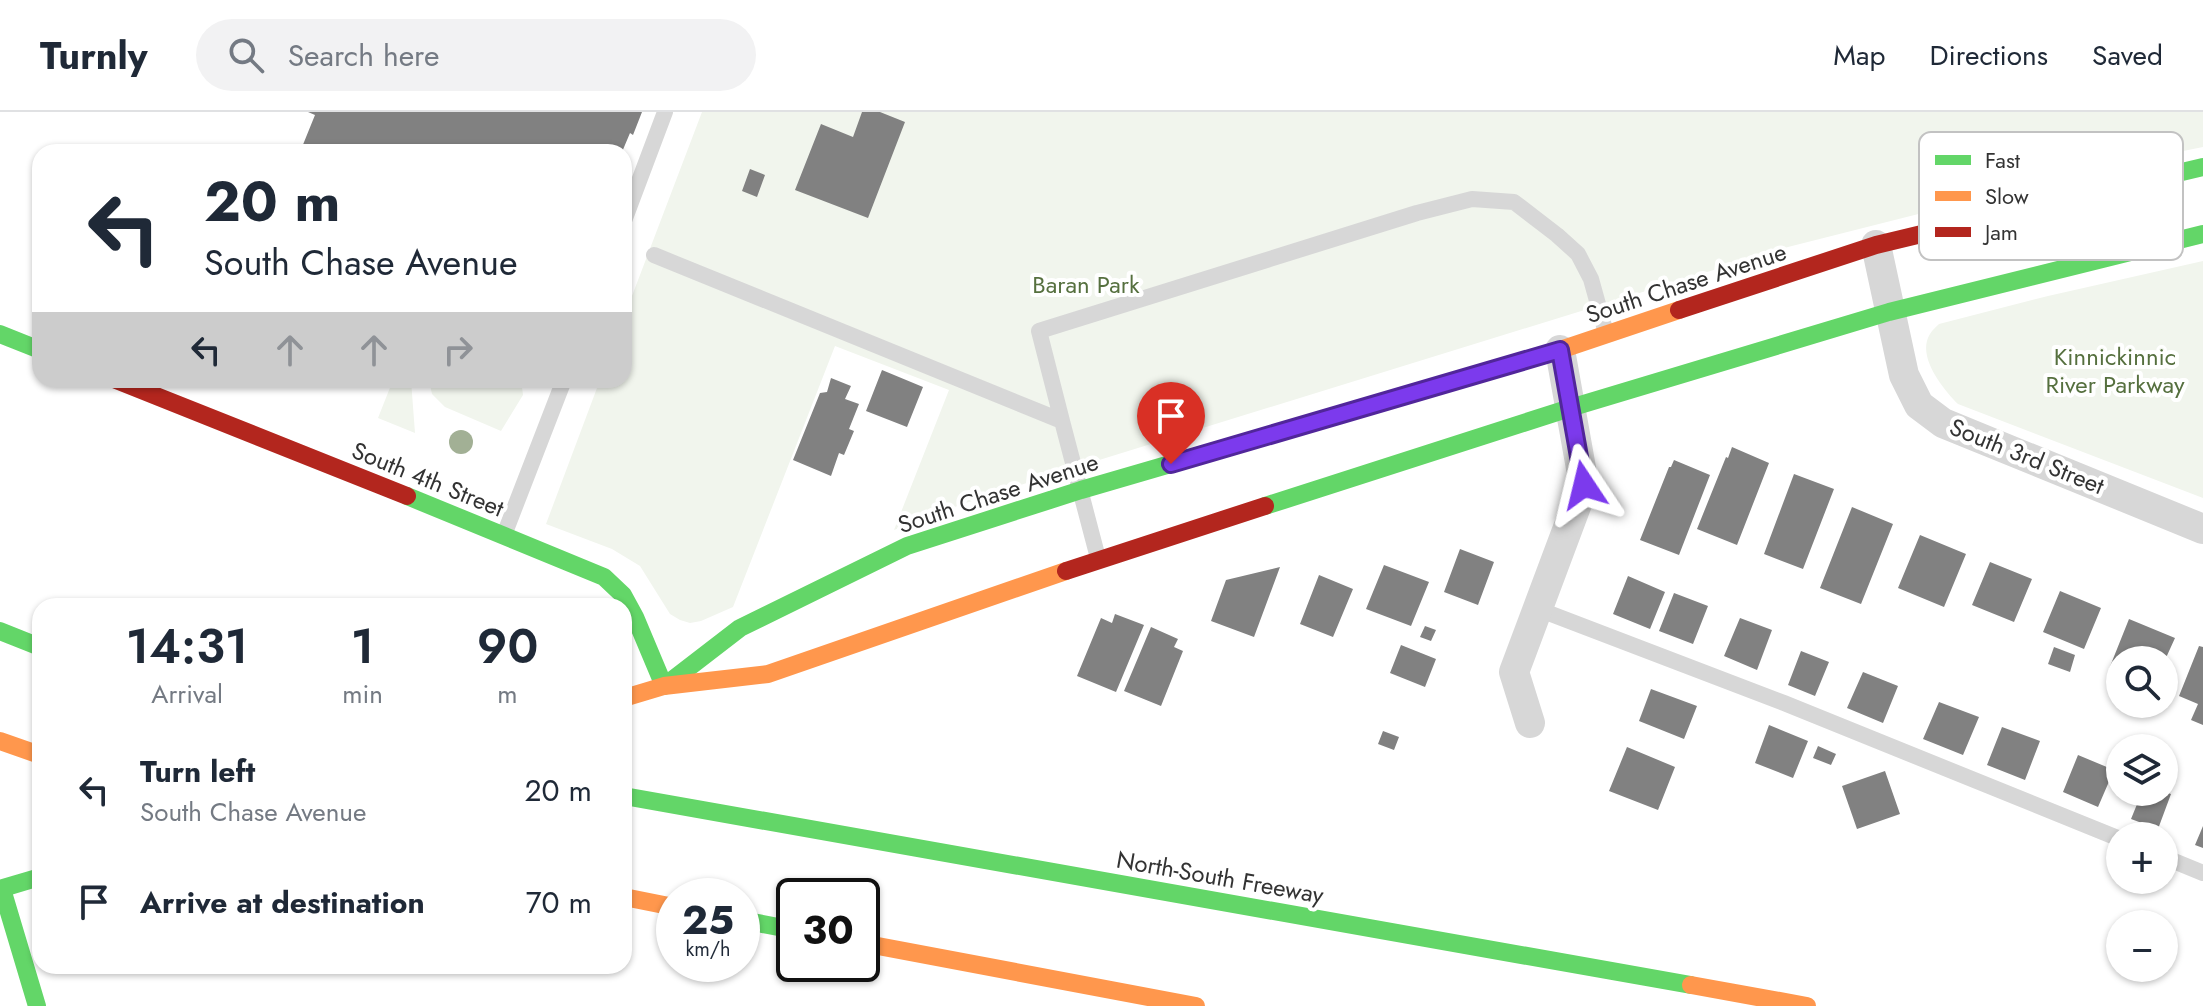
<!DOCTYPE html>
<meta charset="utf-8">
<style>
body{margin:0;font-family:Jost,sans-serif;background:#f2f2f3;color:#1f2937;height:100vh;display:flex;flex-direction:column;font-size:30px;white-space:nowrap}
*{box-sizing:border-box;margin:0}
p{font-size:26px;color:#747a83}
.icon{flex:none;width:44px;height:44px;fill:none;stroke:currentColor;stroke-width:2;stroke-linecap:round;stroke-linejoin:round}
.map{position:relative;flex:1;overflow:hidden}
.sheet{position:absolute;left:32px;top:486px;width:600px;height:376px;display:flex;flex-direction:column;background:#fff;border-radius:24px;box-shadow:0 2px 6px #0004}
.sheet>*{flex:none}
.hud{position:absolute;left:32px;top:32px;width:600px;height:244px;border-radius:24px;box-shadow:0 2px 6px #0004;background:#fff;color:#1f2937;overflow:hidden}
.controls{position:absolute;left:2106px;top:534px;display:grid;gap:16px}
.controls a{display:grid;place-items:center;width:72px;height:72px;border-radius:50%;background:#fff;box-shadow:0 2px 6px #0004;font-size:40px}
.speed{position:absolute;left:656px;top:766px;display:flex;gap:16px;font-size:40px;font-weight:700;text-align:center}
.speed>*{display:grid;place-content:center;width:104px;height:104px;border-radius:50%;background:#fff;box-shadow:0 2px 6px #0004;line-height:1}
.speed small{font-size:20px;font-weight:400}
.speed .limit{border:4px solid #111;border-radius:12px;background:#fff;color:#111}
.pin{position:absolute;display:grid;place-items:center;width:68px;height:68px;color:#fff;margin:-82px -34px;border-radius:50% 50% 50% 0;rotate:-45deg;box-shadow:0 0 8px #0007}
.pin .icon{rotate:45deg}
.me{position:absolute;width:88px;margin:-44px;rotate:350deg;stroke-linejoin:round;filter:drop-shadow(0 0 6px #0008)}
.turn{display:flex;align-items:center;gap:28px;height:168px;padding:0 40px;font-size:36px}
.turn .icon{width:104px;height:104px;stroke-width:2.5}
.turn b{display:block;font-size:56px;line-height:68px}
.lanes{display:flex;align-items:center;height:76px;padding:0 40px;background:#0003;justify-content:center;gap:40px;direction:ltr}
.lanes .off{opacity:.35}
.eta{display:flex;justify-content:space-evenly;align-items:center;height:136px;text-align:center}
.eta b{font-size:48px;font-weight:600;line-height:56px}
ul{padding:0;list-style:none}
li{display:flex;align-items:center;gap:24px;height:112px;padding:0 40px}
li div{flex:1}
li b{display:block;font-size:30px}
li em{font-style:normal}
header{display:flex;align-items:center;gap:48px;box-sizing:border-box;height:112px;padding:0 40px;background:#fff;border-bottom:2px solid #e0e1e3}
header strong{font-size:38px}
nav{display:flex;gap:44px;margin-inline-start:auto;font-size:28px}
.search{width:560px;height:72px;background:#f2f2f3;display:flex;align-items:center;gap:20px;box-sizing:border-box;padding:0 28px;border-radius:44px;color:#747a83;font-size:30px}
.map>svg:first-child{display:block}
</style>
<header>
<strong>Turnly</strong>
<div class="search"><svg class="icon" aria-label="search" viewBox="0 0 24 24"><circle cx="10" cy="10" r="6"/><path d="M15 15l6 6"/></svg>Search here</div>
<nav><a>Map</a><a>Directions</a><a>Saved</a></nav>
</header>
<div class="map">
<svg width="2203" height="894" viewBox="0 0 2203 894">
<rect width="100%" height="100%" fill="#fff"/>
<path fill="#f1f5ed" d="M702,0h1501v35l-99,20 -316,80 -734,227 -94,31 -66,25 55,-140 -114,-44 -102,261 -32,14 -11,2 -10,-3 -10,-6 -30,-48 -28,-17 -66,-25 54,-144h24v-63z
M2203,149v237l-245,-94c-15,-15 -42,-48 -28,-70 2,-4 6,-7 9,-10l109,-28z
M393,268h18l4,53 -37,-15z
M429,268h92l2,15 -22,36 -56,-24 -13,-13z"/>
<path fill="#818181" d="M308,0h334l-9,23 -3,-2 -8,19h-322l15,-37z
M862,0h18l25,10 -37,96 -73,-28 26,-66 32,13z
M750,57l15,6 -8,22 -15,-6z
M882,258l41,17 -16,40 -41,-16z
M831,266l20,8 -6,13 14,5 -10,25 5,2 -10,24 -5,-2 -8,23 -38,-16 27,-67 7,-1z
M1732,335l37,16 -32,82 -40,-16 29,-72 2,1z
M1674,348l36,15 -31,80 -39,-15 29,-73h2z
M1794,362l40,15 -31,80 -39,-15z
M1852,395l41,17 -32,80 -41,-16z
M1920,423l46,19 -22,53 -46,-19z
M1460,437l34,13 -16,43 -34,-13z
M1990,450l42,17 -18,43 -42,-17z
M1384,453l45,17 -18,44 -45,-17z
M1280,455l-26,70 -43,-16 15,-41z
M1319,463l34,14 -20,48 -33,-13z
M1628,464l37,16 -15,37 -37,-15z
M2060,479l41,17 -17,41 -41,-17z
M1674,481l34,13 -15,38 -34,-13z
M1115,502l29,11 -28,67 -39,-16 24,-58 11,5z
M1740,506l32,12 -15,40 -33,-14z
M2129,507l46,19 -10,22h-45v13l-11,-4z
M1425,514l11,4 -5,11 -11,-4z
M1151,515l27,12 -4,8 9,4 -22,55 -37,-15z
M1401,533l35,14 -11,28 -35,-14z
M2199,534l4,1v78l-12,-5 7,-16 -19,-8z
M2054,535l21,8 -5,17 -22,-8z
M1801,539l28,11 -14,34 -27,-11z
M1863,560l35,14 -15,37 -36,-15z
M1651,577l46,17 -13,33 -45,-18z
M1939,590l40,15 -16,38 -40,-16z
M1769,613l39,16 -15,37 -38,-15z
M2002,615l38,14 -15,39 -38,-15z
M1383,619l16,6 -5,13 -16,-6z
M1818,634l18,8 -5,11 -18,-7z
M1627,635l48,20 -17,43 -49,-19z
M2078,643l36,15 -16,37 -35,-15z
M1885,659l15,43 -43,15 -15,-43z
M2142,680h23l6,2 -13,35 -27,-10z
M2203,714v22l-8,-3z"/>
<g fill="none" stroke-linecap="round" stroke-linejoin="round">
<path stroke="#d7d7d7" stroke-width="16" d="M624,109l41,-109
M654,143l408,166 36,137
M1062,309l-23,-90 378,-118 55,-14 42,3 43,33 21,19 13,25 15,54
M504,423l60,-155
M1538,497l246,94 336,136
M2164,745l39,16"/>
<path stroke="#d7d7d7" stroke-width="30" d="M1876,133l28,130 15,30 24,18 260,106
M1530,611l-16,-51 70,-187 -24,-135"/>
<path stroke="#63d668" stroke-width="18" d="M2076,85l127,-30
M0,222l40,16
M407,384l197,81 19,18 12,22 29,69
M1265,394l305,-98 319,-96 314,-78
M0,519l40,16
M666,573l74,-57 167,-82 174,-56 278,-81
M624,684l1067,189
M0,777l40,-12
M2,777l35,117
M742,808l52,10"/>
<path stroke="#ff974d" stroke-width="18" d="M1359,297l201,-59 119,-40
M624,586l40,-12 104,-12 298,-103
M0,629l40,14
M624,785l50,10
M862,831l334,63
M1691,873l116,21"/>
<path stroke="#b3261e" stroke-width="18" d="M1679,198l197,-65 200,-48
M116,268l291,116
M1066,459l199,-65"/>
</g>
<circle fill="#a2b095" cx="461" cy="330" r="12"/>
<g fill="none" stroke-linecap="round" stroke-linejoin="round">
<defs>
<path id="route" d="M1171,352l389,-114 24,135"/>
</defs>
<use href="#route" stroke="#51269a" stroke-width="20"/>
<use href="#route" stroke="#7c3aed" stroke-width="14"/>
</g>
<g text-anchor="middle" dominant-baseline="central" stroke-width="8" stroke-linejoin="round" paint-order="stroke">
<g font-size="24" fill="#333" stroke="#fff">
<text transform="translate(1686 171) rotate(-18)">South Chase Avenue</text>
<text transform="translate(2027 344) rotate(22)">South 3rd Street</text>
<text transform="translate(428 367) rotate(22)">South 4th Street</text>
<text transform="translate(998 381) rotate(-18)">South Chase Avenue</text>
<text transform="translate(1220 765) rotate(10)">North-South Freeway</text>
</g>
<g font-size="24" fill="#56703f" stroke="#fff">
<text x="1086" y="172">Baran Park</text>
<text x="2115" y="244">Kinnickinnic<tspan x="2115" dy="28">River Parkway</tspan></text>
</g>
</g>
<rect x="1919" y="20" width="264" height="128" rx="12" fill="#fff" stroke="#c2c2c2" stroke-width="2"/>
<rect x="1935" y="43" width="36" height="10" fill="#63d668"/>
<rect x="1935" y="79" width="36" height="10" fill="#ff974d"/>
<rect x="1935" y="115" width="36" height="10" fill="#b3261e"/>
<g font-size="22" fill="#333">
<text x="1985" y="56">Fast</text>
<text x="1985" y="92">Slow</text>
<text x="1985" y="128">Jam</text>
</g>
</svg>
<div class="controls">
<a><svg class="icon" aria-label="search" viewBox="0 0 24 24"><circle cx="10" cy="10" r="6"/><path d="M15 15l6 6"/></svg></a>
<a><svg class="icon" aria-label="layers" viewBox="0 0 24 24"><path d="M12 4l9 5-9 5-9-5zM3 14l9 5 9-5"/></svg></a>
<a>+</a>
<a>−</a>
</div>
<div class="speed"><div>25<small>km/h</small></div><div class="limit">30</div></div>
<div class="pin" style="left:1171px;top:352px;background:#d93025"><svg class="icon" aria-label="arrive" viewBox="0 0 24 24"><path d="M6 21V4h12l-3 4 3 4H6"/></svg></div>
<svg class="me" style="left:1584px;top:373px" viewBox="-20 -20 40 40"><path d="M0-17L14 15 0 8-14 15z" fill="#7c3aed" stroke="#fff" stroke-width="4"/></svg>
<div class="hud">
<div class="turn"><svg class="icon" aria-label="left" viewBox="0 0 24 24"><path d="M17 20v-9H6M10 6l-5 5 5 5"/></svg><div><b>20 m</b>South Chase Avenue</div></div>
<div class="lanes"><svg class="icon" aria-label="left" viewBox="0 0 24 24"><path d="M17 20v-9H6M10 6l-5 5 5 5"/></svg><svg class="icon off" aria-label="ahead" viewBox="0 0 24 24"><path d="M12 20V5M6 11l6-6 6 6"/></svg><svg class="icon off" aria-label="ahead" viewBox="0 0 24 24"><path d="M12 20V5M6 11l6-6 6 6"/></svg><svg class="icon off" aria-label="right" viewBox="0 0 24 24"><path d="M7 20v-9h11M14 6l5 5-5 5"/></svg></div>
</div>
<section class="sheet">
<div class="eta">
<div><b>14:31</b><p>Arrival</p></div>
<div><b>1</b><p>min</p></div>
<div><b>90</b><p>m</p></div>
</div>
<ul>
<li><svg class="icon" aria-label="left" viewBox="0 0 24 24"><path d="M17 20v-9H6M10 6l-5 5 5 5"/></svg><div><b>Turn left</b><p>South Chase Avenue</p></div><em>20 m</em></li>
<li><svg class="icon" aria-label="arrive" viewBox="0 0 24 24"><path d="M6 21V4h12l-3 4 3 4H6"/></svg><div><b>Arrive at destination</b></div><em>70 m</em></li>
</ul>
</section>
</div>
